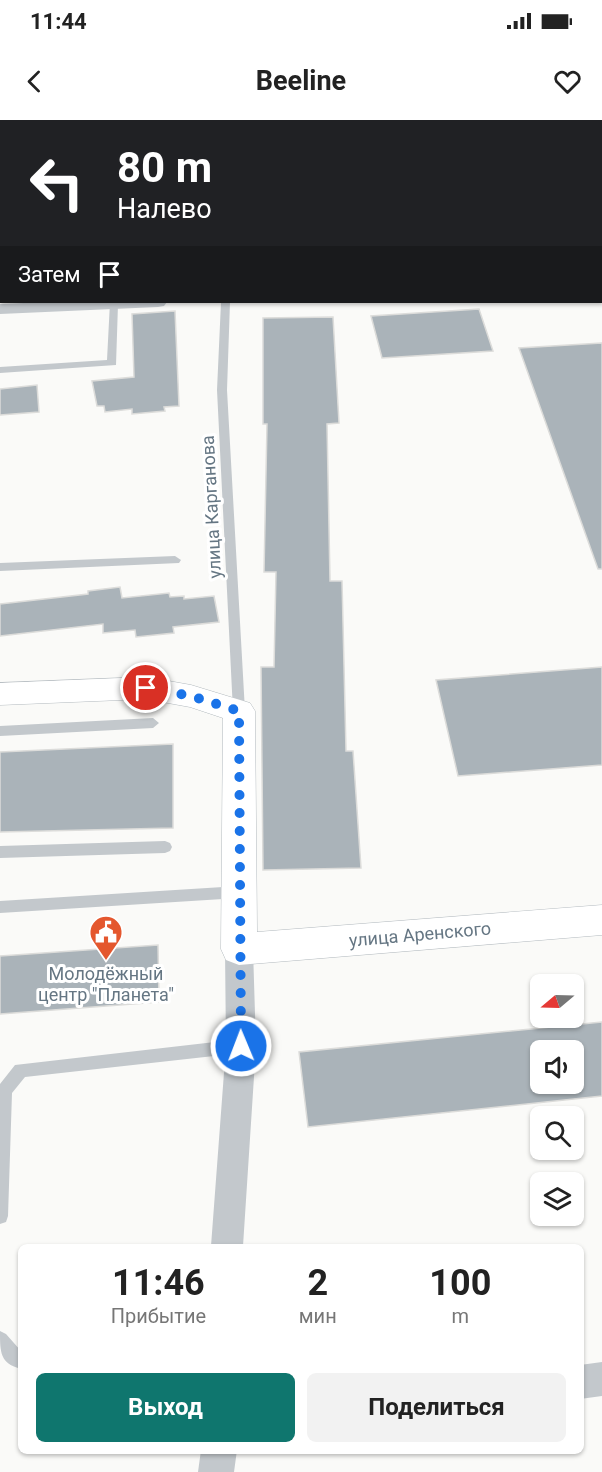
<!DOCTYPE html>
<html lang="ru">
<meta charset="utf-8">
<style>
body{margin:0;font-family:Roboto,sans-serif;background:#f2f2f2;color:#222;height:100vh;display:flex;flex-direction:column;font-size:22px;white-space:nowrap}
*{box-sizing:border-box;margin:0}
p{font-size:20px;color:#767676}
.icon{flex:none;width:33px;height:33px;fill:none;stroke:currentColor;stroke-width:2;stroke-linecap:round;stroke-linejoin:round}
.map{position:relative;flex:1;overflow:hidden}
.drawer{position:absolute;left:18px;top:1124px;width:566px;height:210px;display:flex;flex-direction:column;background:#fff;border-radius:9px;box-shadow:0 2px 4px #0004}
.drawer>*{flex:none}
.guide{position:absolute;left:0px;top:0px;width:603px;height:183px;box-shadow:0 2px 4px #0004;background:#202124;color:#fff;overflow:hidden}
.needle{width:39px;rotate:251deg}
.controls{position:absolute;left:530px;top:854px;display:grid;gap:12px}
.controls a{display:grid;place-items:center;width:54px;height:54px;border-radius:9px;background:#fff;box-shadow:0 2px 4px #0004;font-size:30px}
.pin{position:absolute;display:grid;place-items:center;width:51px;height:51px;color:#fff;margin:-26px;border:3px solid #fff;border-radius:50%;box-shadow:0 2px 6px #0007}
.me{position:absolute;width:66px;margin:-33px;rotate:359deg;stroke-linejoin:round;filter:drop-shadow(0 0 4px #0008)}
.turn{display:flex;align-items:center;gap:21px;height:126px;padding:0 18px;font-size:27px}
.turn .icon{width:78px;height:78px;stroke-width:2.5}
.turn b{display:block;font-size:42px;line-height:51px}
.then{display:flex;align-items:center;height:57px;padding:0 18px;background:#0003;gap:12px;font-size:22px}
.eta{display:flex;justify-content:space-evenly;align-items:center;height:102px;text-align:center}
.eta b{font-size:36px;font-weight:700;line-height:42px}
.primary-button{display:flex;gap:12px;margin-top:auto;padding:12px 18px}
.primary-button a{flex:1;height:69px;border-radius:9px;background:#0f766e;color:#fff;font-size:24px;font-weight:700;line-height:69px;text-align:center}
.primary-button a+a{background:#f2f2f2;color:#222}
.status{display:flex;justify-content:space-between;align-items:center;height:42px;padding:0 30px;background:#fff;direction:ltr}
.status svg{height:16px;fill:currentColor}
header{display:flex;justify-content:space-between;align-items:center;height:78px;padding:0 18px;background:#fff;font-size:27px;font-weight:700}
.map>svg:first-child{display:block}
</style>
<div class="status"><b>11:44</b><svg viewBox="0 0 49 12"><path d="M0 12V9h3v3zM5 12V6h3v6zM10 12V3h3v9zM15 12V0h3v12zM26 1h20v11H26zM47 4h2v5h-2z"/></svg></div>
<header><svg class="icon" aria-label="back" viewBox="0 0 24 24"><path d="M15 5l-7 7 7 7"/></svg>Beeline<svg class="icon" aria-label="heart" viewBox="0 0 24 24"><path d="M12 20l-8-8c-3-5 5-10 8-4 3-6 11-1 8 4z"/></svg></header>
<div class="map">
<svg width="602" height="1352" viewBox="0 0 602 1352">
<rect width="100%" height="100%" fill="#fafaf8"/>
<path fill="#aab3b9" stroke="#dcdcda" stroke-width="1.5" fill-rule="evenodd" d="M479,189l14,42 -111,7 -11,-42z
M175,191l4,95 -15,1 1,4 -33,3v-5l-27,3 -1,-6h-7l-5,-25 42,-4 -2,-63z
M333,197l6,106 -12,1 3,157h12l4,170h7l8,117 -98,2 -2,-203h13l2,-95h-12l3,-148h-4v-106z
M602,223v226h-4l-79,-221z
M37,265l2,27 -39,3v-26z
M120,467l2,11 47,-5 1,4 14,-1v3l30,-3 5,26 -46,5 1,6 -38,4 -1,-7 -32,3v-9l-103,12v-32l88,-10v-3z
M602,547v98l-144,11 -22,-96z
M173,624v84l-173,4v-80z
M158,825l1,57 -159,12v-58z
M602,902v74l-294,31 -9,-75zM540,930h33v33h-33z"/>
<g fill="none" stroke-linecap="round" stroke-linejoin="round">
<defs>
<path id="secondary" d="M146,557l45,8 59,18 5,8 2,221 345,-27v30l-363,30 -13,-5 -5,-11 2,-231 -33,-11 -44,-8 -146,6v-22z"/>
</defs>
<use href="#secondary" stroke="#b3babf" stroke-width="1"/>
<path fill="#c3c8cc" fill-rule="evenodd" d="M162,0h8v2h-8z
M259,0h8v2h-8z
M110,182l8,2 -2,61 -116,8v-6l107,-7z
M221,182h9l-3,88 18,321 -6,5 -6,-5 -16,-321z
M175,436l6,4 -2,3 -179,8v-8z
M153,598l6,5 -6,5 -153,8v-10z
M165,721l5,2 2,4 -2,4 -5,2 -165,5v-12z
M239,766l5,2 2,4 -2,4 -5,2 -239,15v-12z
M241,919l5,2 3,5 -3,5 -5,2 -216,24 -13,16 -4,123 -2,6 -6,2v-140l15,-19z
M0,1211l6,3 15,17v18c-21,-6 -21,-16 -21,-38z"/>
<path fill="#c3c8cc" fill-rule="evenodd" d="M47,182h120l-3,4 -6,1 -158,7v-10z
M239,817l10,4 4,8 3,97 -13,200h-32l15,-200 -1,-97 4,-8z
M602,1242v34l-22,3v-34z
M201,1330h36l-3,22h-36z"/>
<use href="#secondary" fill="#fff" fill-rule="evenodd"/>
</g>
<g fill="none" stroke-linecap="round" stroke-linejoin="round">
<path stroke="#1a73e8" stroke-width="10" stroke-dasharray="0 18" d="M146,568l45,8 48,15 2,335"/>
</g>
<defs>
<symbol id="civic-pin" viewBox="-11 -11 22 30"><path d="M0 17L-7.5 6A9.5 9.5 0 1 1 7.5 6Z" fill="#e4572e" stroke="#fff"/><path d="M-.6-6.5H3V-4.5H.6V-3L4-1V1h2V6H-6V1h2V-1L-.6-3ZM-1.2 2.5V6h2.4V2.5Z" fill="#fff"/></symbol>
</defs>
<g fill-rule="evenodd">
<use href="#civic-pin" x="87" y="793" width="38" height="52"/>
</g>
<g text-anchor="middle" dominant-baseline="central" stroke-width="6" stroke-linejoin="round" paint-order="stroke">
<g font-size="18" fill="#657683" stroke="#fff">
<text transform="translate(211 387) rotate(-93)">улица Карганова</text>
<text transform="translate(420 814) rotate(-5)">улица Аренского</text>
</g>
<g font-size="18" fill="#657683" stroke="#fff">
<text x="106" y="853">Молодёжный<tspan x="106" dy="21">центр "Планета"</tspan></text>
</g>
</g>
</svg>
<div class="controls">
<a><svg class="needle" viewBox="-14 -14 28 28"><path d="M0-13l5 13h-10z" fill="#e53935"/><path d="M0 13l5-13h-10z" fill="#767676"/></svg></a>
<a><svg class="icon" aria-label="sound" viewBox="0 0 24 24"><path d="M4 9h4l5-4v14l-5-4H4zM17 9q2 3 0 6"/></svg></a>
<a><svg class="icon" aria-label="search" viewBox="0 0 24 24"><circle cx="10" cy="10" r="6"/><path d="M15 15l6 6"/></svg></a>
<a><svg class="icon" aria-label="layers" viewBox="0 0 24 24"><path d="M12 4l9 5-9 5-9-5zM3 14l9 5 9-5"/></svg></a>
</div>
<div class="pin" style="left:146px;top:568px;background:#d93025"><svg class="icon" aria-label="arrive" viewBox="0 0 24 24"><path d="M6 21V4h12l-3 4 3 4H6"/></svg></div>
<svg class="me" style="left:241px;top:926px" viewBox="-20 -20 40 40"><circle r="17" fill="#1a73e8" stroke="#fff" stroke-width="3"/><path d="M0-11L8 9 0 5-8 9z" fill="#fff"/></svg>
<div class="guide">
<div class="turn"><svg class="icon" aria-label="left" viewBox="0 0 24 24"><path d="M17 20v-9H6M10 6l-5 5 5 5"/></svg><div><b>80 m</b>Налево</div></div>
<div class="then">Затем<svg class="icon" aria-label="arrive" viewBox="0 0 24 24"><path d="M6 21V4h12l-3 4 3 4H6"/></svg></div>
</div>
<section class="drawer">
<div class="eta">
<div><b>11:46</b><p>Прибытие</p></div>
<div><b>2</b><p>мин</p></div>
<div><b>100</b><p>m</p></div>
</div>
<div class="primary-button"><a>Выход</a><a>Поделиться</a></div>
</section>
</div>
